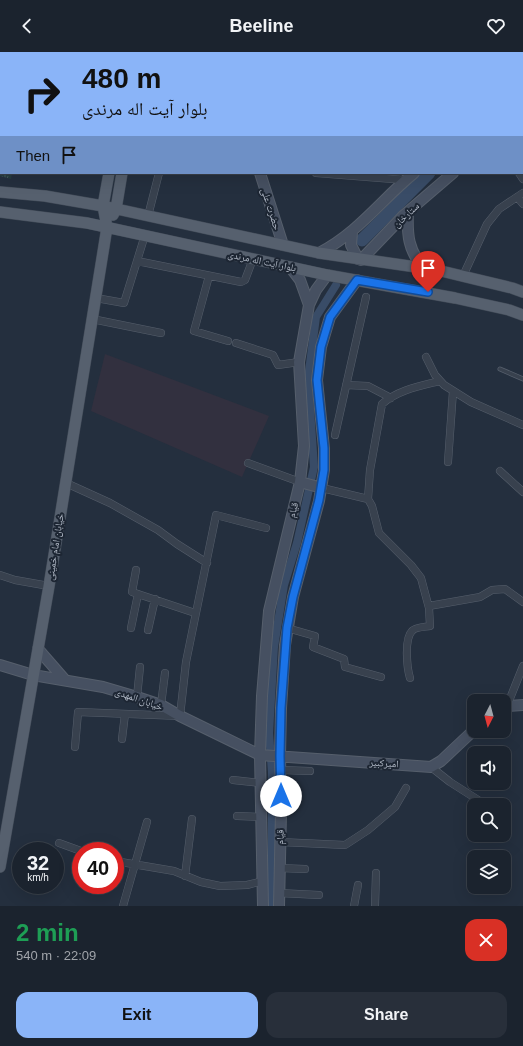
<!DOCTYPE html>
<meta charset="utf-8">
<style>
body{margin:0;font-family:Arial,"Noto Naskh Arabic",sans-serif;background:#282f3a;color:#f1f3f6;height:100vh;display:flex;flex-direction:column;font-size:15px;white-space:nowrap}
*{box-sizing:border-box;margin:0}
p{font-size:13px;color:#a0a4aa}
.icon{flex:none;width:22px;height:22px;fill:none;stroke:currentColor;stroke-width:2;stroke-linecap:round;stroke-linejoin:round}
.map{position:relative;height:854px;overflow:hidden}
.sheet{display:flex;flex-direction:column;background:#1b232e;flex:1}
.sheet>*{flex:none}
.banner{position:absolute;left:0px;top:0px;width:523px;height:122px;box-shadow:0 4px 16px #0002,0 0 0 1px #39404a;background:#8ab4f8;color:#111;overflow:hidden}
.needle{width:26px;rotate:186deg}
.buttons{position:absolute;left:467px;top:642px;display:grid;gap:8px}
.buttons a{display:grid;place-items:center;width:44px;height:44px;border-radius:8px;background:#1b232e;box-shadow:0 4px 16px #0002,0 0 0 1px #39404a;font-size:20px}
.speed{position:absolute;left:12px;top:790px;display:flex;gap:8px;font-size:20px;font-weight:700;text-align:center}
.speed>*{display:grid;place-content:center;width:52px;height:52px;border-radius:50%;background:#1b232e;box-shadow:0 4px 16px #0002,0 0 0 1px #39404a;line-height:1}
.speed small{font-size:10px;font-weight:400}
.speed .limit{border:6px solid #d22;background:#fff;color:#111}
.pin{position:absolute;display:grid;place-items:center;width:34px;height:34px;color:#fff;margin:-41px -17px;border-radius:50% 50% 50% 0;rotate:-45deg;box-shadow:0 0 4px #0007}
.pin .icon{rotate:45deg}
.me{position:absolute;width:44px;margin:-22px;rotate:0deg;stroke-linejoin:round;filter:drop-shadow(0 0 3px #0008)}
.turn{display:flex;align-items:center;gap:14px;height:84px;padding:0 16px;font-size:18px}
.turn .icon{width:52px;height:52px;stroke-width:2.5}
.turn b{display:block;font-size:28px;line-height:34px}
.then{display:flex;align-items:center;height:38px;padding:0 16px;background:#0003;gap:8px;font-size:15px}
.round{display:grid;place-items:center;flex:none;width:42px;height:42px;border-radius:12px;background:#282f3a}
.head{display:flex;align-items:center;justify-content:space-between;height:68px;padding:0 16px}
h1{font-size:24px;font-weight:800;line-height:30px;color:#1e9e55}
.primary-button{display:flex;gap:8px;margin-top:auto;padding:8px 16px}
.primary-button a{flex:1;height:46px;border-radius:12px;background:#8ab4f8;color:#111;font-size:16px;font-weight:800;line-height:46px;text-align:center}
.primary-button a+a{background:#282f3a;color:#f1f3f6}
header{display:flex;justify-content:space-between;align-items:center;height:52px;padding:0 16px;background:#1b232e;font-size:18px;font-weight:800}
.map>svg:first-child{display:block}
</style>
<header><svg class="icon" aria-label="back" viewBox="0 0 24 24"><path d="M15 5l-7 7 7 7"/></svg>Beeline<svg class="icon" aria-label="heart" viewBox="0 0 24 24"><path d="M12 20l-8-8c-3-5 5-10 8-4 3-6 11-1 8 4z"/></svg></header>
<div class="map">
<svg width="523" height="854" viewBox="0 0 523 854">
<defs>
<pattern id="park-tufts" width="24" height="20" patternUnits="userSpaceOnUse"><rect width="24" height="20" fill="#263c3f"/><path d="M3 7l-1-3M5 7V3M7 7l1-3M15 17l-1-3M17 17v-4M19 17l1-3" fill="none" stroke="#435659"/></pattern>
</defs>
<rect width="100%" height="100%" fill="#242f3e"/>
<path fill="#32303f" d="M105,302l164,62 -27,61 -151,-66z"/>
<path fill="url(#park-tufts)" d="M0,71l1,50h11l-1,6 -11,-3z"/>
<g fill="none" stroke-linecap="round" stroke-linejoin="round">
<path stroke="#394c67" stroke-width="8" d="M272,854v-134l-3,-39 5,-86 10,-62 13,-42 17,-76 -6,-88 8,-62 20,-32"/>
<path stroke="#394c67" stroke-width="13" d="M522,47l1,-1
M362,188l67,-67"/>
<defs>
<path id="lane" d="M500,317l23,10"/>
<path id="street" d="M90,0l4,1
M520,0l2,1
M0,11h1
M316,121l89,7
M519,121l4,6
M517,145l6,7
M148,164l11,-43
M137,209l104,21 4,-2 8,-21
M209,224l-15,55 34,10
M463,224l24,-52 12,-15 24,-16
M96,246l28,5 21,-68
M92,267l69,14
M236,291l37,12 5,10 21,-3
M426,305l9,18 9,10 27,17 52,23
M346,333l22,1 23,12
M335,383l31,-138
M448,410l5,-71
M248,411l52,19
M500,419l23,21
M66,431l44,20 48,27 19,14 30,19
M322,436l46,11
M136,518l-4,22 63,21
M0,523l15,5 34,6
M429,554l51,-9 12,-7 13,-1 18,13
M131,576l7,-34
M287,576l28,8 -2,11 31,12 1,8 36,10
M148,578l7,-31
M410,626c-3,-10 -6,-39 2,-47 3,-4 13,-4 18,-5l-1,-18 -8,-30 -10,-13 -32,-32 -7,-27 -4,-7 2,-29 12,-66c16,-14 38,-18 58,-23
M137,645l3,-30
M161,653l4,-32
M507,654l16,-40
M122,687l3,-25
M75,695l3,-35 102,4 6,-54 30,-147 50,13
M431,715l19,15 36,23
M280,718l30,1
M233,728l28,3
M237,764l24,1
M280,790l65,3 23,-15 27,-23 11,-19
M59,791l22,8
M115,809l59,10 27,11 19,4 27,-1 16,-4
M279,816l26,1
M185,824l7,-57
M279,841l40,2
M123,854l24,-84
M354,854l4,-21
M375,854l1,-33"/>
<path id="secondary" d="M192,0v1
M467,1l1,-1
M522,34l1,-1
M522,67l1,-1
M260,121l23,72
M408,160c-1,22 0,39 16,56
M352,180l-1,13 7,14
M319,201c39,-20 62,-53 95,-80
M361,208l43,-45 49,-42
M290,215l10,13 9,25
M300,430l22,6
M38,597l27,31
M0,613l33,10 70,12 34,10 24,8 19,11 80,39 171,12 10,-6 33,-31
M504,656l3,-2 16,-1
M263,854l-3,-151 2,-59 7,-85 31,-129 4,-36 -5,-84 10,-57 7,-15 11,-15
M279,854l2,-94 -1,-56 1,-48 4,-63 8,-48 26,-96 5,-31v-22l-7,-68 4,-33 9,-30 27,-37"/>
<path id="primary" d="M131,1v-1
M142,1v-1
M0,140l45,4 58,10 216,47 118,17 75,18 11,4
M0,160l87,11 240,52 128,23 54,12 14,5
M113,163l3,-6 6,-36
M0,815l49,-281 55,-340 3,-19 -4,-21 6,-33"/>
</defs>
<use href="#lane" stroke="#565f6c" stroke-width="5"/>
<use href="#street" stroke="#565f6c" stroke-width="8"/>
<use href="#secondary" stroke="#565f6c" stroke-width="12"/>
<use href="#primary" stroke="#414a57" stroke-width="12"/>
<use href="#lane" stroke="#38414e" stroke-width="3.5"/>
<use href="#street" stroke="#38414e" stroke-width="7"/>
<use href="#secondary" stroke="#465061" stroke-width="10"/>
<use href="#primary" stroke="#56606e" stroke-width="11"/>
</g>
<g fill="none" stroke-linecap="round" stroke-linejoin="round">
<defs>
<path id="route" d="M281,744l-1,-40 1,-48 6,-80 6,-31 26,-97 5,-30v-22l-7,-68 4,-33 9,-30 27,-37 71,12"/>
</defs>
<use href="#route" stroke="#114b97" stroke-width="10"/>
<use href="#route" stroke="#1a73e8" stroke-width="7"/>
</g>
<g text-anchor="middle" dominant-baseline="central" stroke-width="4" stroke-linejoin="round" paint-order="stroke">
<g font-size="10" fill="#b4bcc9" stroke="#1d2633">
<text transform="translate(271 157) rotate(72)">حضرت علی</text>
<text transform="translate(406 163) rotate(-43)">ستارخان</text>
<text transform="translate(262 209) rotate(12)">بلوار آیت اله مرندی</text>
<text transform="translate(293 458) rotate(-76)">قیام</text>
<text transform="translate(55 495) rotate(-81)">خیابان امام خمینی</text>
<text transform="translate(139 647) rotate(19)">خیابان المهدی</text>
<text transform="translate(384 711) rotate(4)">امیرکبیر</text>
<text transform="translate(280 785) rotate(-88)">قیام</text>
</g>
</g>
</svg>
<div class="buttons">
<a><svg class="needle" viewBox="-14 -14 28 28"><path d="M0-13l5 13h-10z" fill="#e53935"/><path d="M0 13l5-13h-10z" fill="#a0a4aa"/></svg></a>
<a><svg class="icon" aria-label="sound" viewBox="0 0 24 24"><path d="M4 9h4l5-4v14l-5-4H4zM17 9q2 3 0 6"/></svg></a>
<a><svg class="icon" aria-label="search" viewBox="0 0 24 24"><circle cx="10" cy="10" r="6"/><path d="M15 15l6 6"/></svg></a>
<a><svg class="icon" aria-label="layers" viewBox="0 0 24 24"><path d="M12 4l9 5-9 5-9-5zM3 14l9 5 9-5"/></svg></a>
</div>
<div class="speed"><div>32<small>km/h</small></div><div class="limit">40</div></div>
<div class="pin" style="left:428px;top:240px;background:#d93025"><svg class="icon" aria-label="arrive" viewBox="0 0 24 24"><path d="M6 21V4h12l-3 4 3 4H6"/></svg></div>
<svg class="me" style="left:281px;top:744px" viewBox="-20 -20 40 40"><circle r="19" fill="#fff"/><path d="M0-13L10 11 0 6-10 11z" fill="#1a73e8"/></svg>
<div class="banner">
<div class="turn"><svg class="icon" aria-label="right" viewBox="0 0 24 24"><path d="M7 20v-9h11M14 6l5 5-5 5"/></svg><div><b>480 m</b>بلوار آیت اله مرندی</div></div>
<div class="then">Then<svg class="icon" aria-label="arrive" viewBox="0 0 24 24"><path d="M6 21V4h12l-3 4 3 4H6"/></svg></div>
</div>
</div>
<section class="sheet">
<div class="head"><div><h1>2 min</h1><p>540 m · 22:09</p></div><a class="round" style="background:#d93025;color:#fff"><svg class="icon" aria-label="close" viewBox="0 0 24 24"><path d="M6 6l12 12M18 6L6 18"/></svg></a></div>
<div class="primary-button"><a>Exit</a><a>Share</a></div>
</section>
